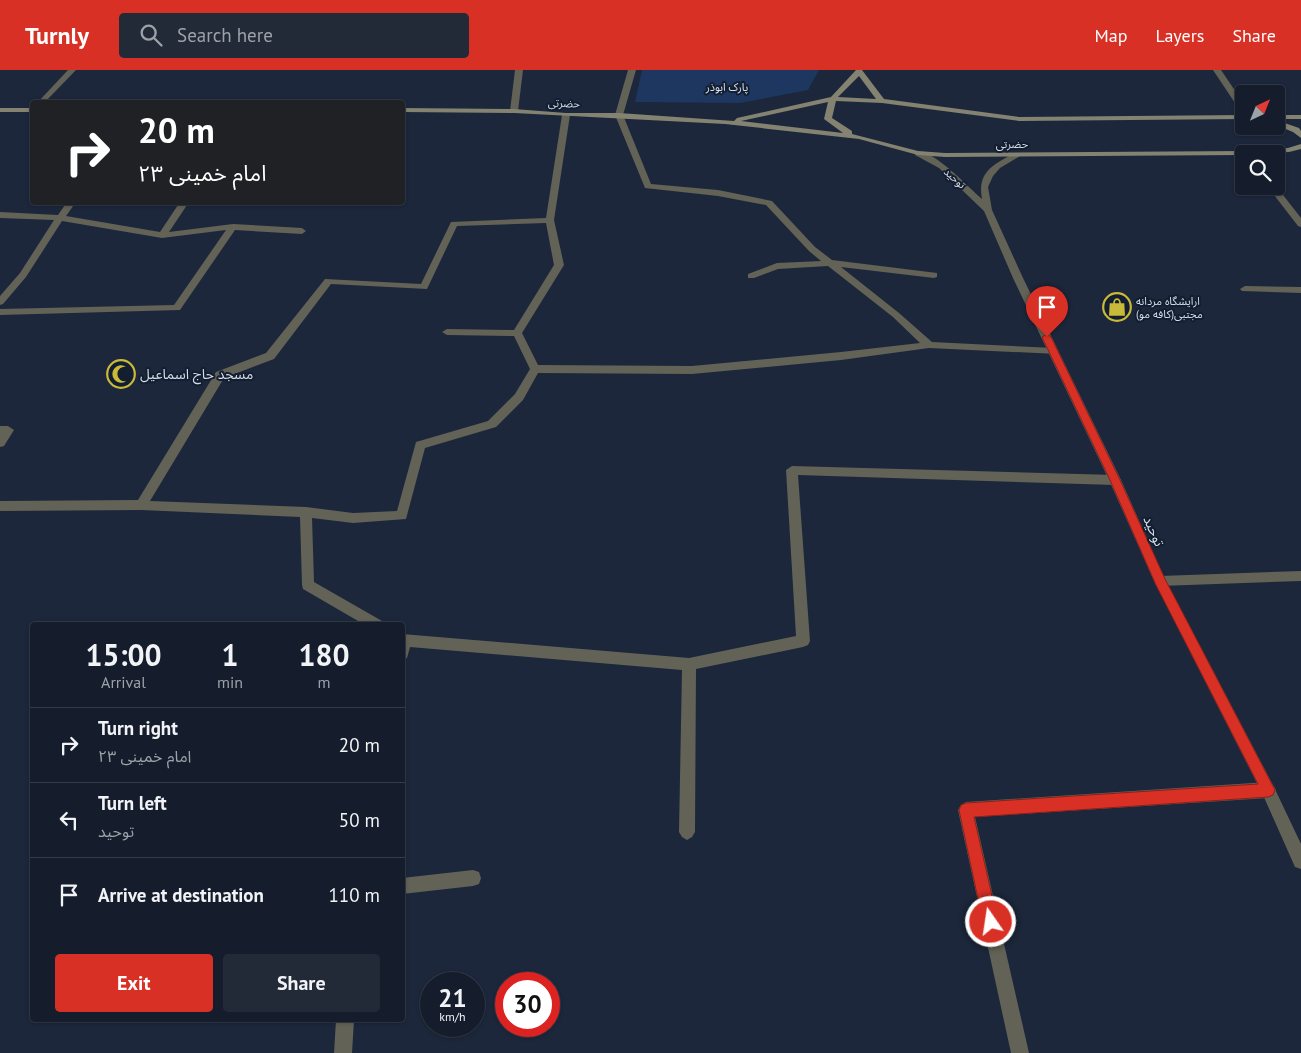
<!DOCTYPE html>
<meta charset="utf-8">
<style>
body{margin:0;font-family:"PT Sans","Noto Sans Arabic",sans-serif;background:#222a38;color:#f1f3f6;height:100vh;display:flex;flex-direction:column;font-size:19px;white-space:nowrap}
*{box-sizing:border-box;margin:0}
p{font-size:16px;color:#9da2a9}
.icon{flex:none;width:28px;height:28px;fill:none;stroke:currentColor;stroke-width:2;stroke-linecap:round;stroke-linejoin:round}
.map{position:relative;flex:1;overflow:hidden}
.details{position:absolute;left:30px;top:552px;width:375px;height:400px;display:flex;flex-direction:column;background:#151d2c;border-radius:5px;box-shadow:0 1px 4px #0004,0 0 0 1px #343b48}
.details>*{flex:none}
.hud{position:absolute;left:30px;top:30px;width:375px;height:105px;border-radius:5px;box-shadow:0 1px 4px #0004,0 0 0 1px #343b48;background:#202124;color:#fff;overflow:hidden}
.needle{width:32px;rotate:43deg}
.controls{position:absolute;left:1235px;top:15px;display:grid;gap:10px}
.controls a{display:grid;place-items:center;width:50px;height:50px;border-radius:5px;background:#151d2c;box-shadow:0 1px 4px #0004,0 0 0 1px #343b48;font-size:25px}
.speed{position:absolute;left:420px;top:902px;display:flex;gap:10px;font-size:25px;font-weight:700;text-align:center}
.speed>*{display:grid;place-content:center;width:65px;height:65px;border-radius:50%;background:#151d2c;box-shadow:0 1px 4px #0004,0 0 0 1px #343b48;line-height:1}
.speed small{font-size:12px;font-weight:400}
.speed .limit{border:8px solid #d22;background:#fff;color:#111}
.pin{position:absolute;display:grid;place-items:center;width:42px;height:42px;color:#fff;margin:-51px -21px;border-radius:50% 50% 50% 0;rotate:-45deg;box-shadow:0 0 5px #0007}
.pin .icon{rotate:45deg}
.me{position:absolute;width:55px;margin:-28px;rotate:347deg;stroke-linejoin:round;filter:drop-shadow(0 0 4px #0008)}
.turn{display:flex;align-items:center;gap:18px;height:105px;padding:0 25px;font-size:22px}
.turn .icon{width:65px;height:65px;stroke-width:2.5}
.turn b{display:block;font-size:35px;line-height:42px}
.eta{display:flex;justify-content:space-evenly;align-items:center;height:85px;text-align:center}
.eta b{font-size:30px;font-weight:700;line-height:35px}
.primary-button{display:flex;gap:10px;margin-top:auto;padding:10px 25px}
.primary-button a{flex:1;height:58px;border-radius:5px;background:#d93025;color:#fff;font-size:20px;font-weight:700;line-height:58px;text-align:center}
.primary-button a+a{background:#222a38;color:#f1f3f6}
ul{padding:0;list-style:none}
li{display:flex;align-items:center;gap:15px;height:75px;padding:0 25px;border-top:1px solid #343b48}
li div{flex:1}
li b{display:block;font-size:19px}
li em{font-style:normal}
header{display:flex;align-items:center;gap:30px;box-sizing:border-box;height:70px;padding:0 25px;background:#d93025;color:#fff}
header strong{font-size:24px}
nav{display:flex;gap:28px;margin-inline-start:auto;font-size:18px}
.search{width:350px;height:45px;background:#222a38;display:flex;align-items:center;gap:12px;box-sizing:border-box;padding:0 18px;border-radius:5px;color:#9da2a9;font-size:19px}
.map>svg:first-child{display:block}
</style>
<header>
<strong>Turnly</strong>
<div class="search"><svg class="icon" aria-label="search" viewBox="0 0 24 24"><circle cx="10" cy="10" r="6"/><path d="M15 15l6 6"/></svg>Search here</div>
<nav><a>Map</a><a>Layers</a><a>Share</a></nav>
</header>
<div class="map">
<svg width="1301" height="983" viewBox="0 0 1301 983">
<rect width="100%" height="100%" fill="#1c273b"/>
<path fill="#1e3761" d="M642,0h177l-11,20 -68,13 -105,-1z"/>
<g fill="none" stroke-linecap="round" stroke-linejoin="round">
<path fill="#636256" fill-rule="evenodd" d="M68,0h8l-31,32h-7z
M515,0h8l-5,41 -4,2 -4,-2z
M628,0h8l-13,45 28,69 67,6 54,11 43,46 17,13 105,13v4l-3,1 -93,-11 58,46 33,29 122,6 4,2v4l-129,-6 -88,12 -149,14 -154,-1 -15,27 -27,27 -71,21 -19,71 -53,4 -41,-5 2,64 68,39 2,4h-19l-62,-36 -1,-4 -2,-68 -159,-7 -141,1v-10l138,-1 78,-128 50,-19 59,-74 96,5 30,-62 95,-4 16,-103 4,-2 4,2 -16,105 10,45 -42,68 16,32 154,1 149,-14 79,-9 -27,-26 -65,-51 -50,3 -24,9h-6v-4l29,-11 44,-2 -12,-10 -43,-46 -48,-9 -73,-8 -30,-73zM546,153l8,42 -40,65 -67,-1 -5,3 5,3 67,1 16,33 -15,25 -27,27 -72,21 -19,69 -44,2 -47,-6 -156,-6 74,-123 50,-19 57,-75 96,5 30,-63z
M1213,0h8l23,34v8h-3z
M1267,116h9l25,32v9l-3,-1z
M67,132h9l-10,14 94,16 20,-30h9l-20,30 64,-8 69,4 4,3 -4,3 -67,-4 -55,80 -180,5v-6l174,-4 52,-75 -64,8 -100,-17 -36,56 -23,27 -3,1v-9l20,-23 34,-53 -54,-2v-6l58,3z
M1245,216l56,1v6l-59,-2 -2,-2z
M0,356h8l6,4 -10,16 -4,1z
M792,396l323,9 6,5 -6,5 -317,-10 12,166 -2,4 -5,2 -107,22 -1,163 -3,5 -5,3 -5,-3 -3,-5 3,-162 -272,-23 -3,11 -5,2v-26l287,24 107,-22 -10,-166z
M1301,501v10l-141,5 -4,-1 -2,-4 2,-4 4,-1z
M1268,712l5,3 3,5 -3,5 -5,3 -293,19 54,236h-18l-53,-243 3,-5 5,-3z
M473,800l6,2 2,6 -2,6 -6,2 -71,8v-16z
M336,950h18l-2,33h-18z"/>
<path fill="#636256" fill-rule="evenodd" d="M915,81c19,-2 53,36 67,48 -5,-26 10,-34 31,-45l7,2 -20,12 -7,8 -5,11 4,23 31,68 98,202 44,99 108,206 28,59v25l-6,-2 -32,-72 -109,-214 -45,-101 -96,-202 -29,-67 -45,-43 -24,-13z"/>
<path fill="#848270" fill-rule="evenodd" d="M856,0h6l22,29 135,18 225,-2v4l-225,2 -137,-18 -46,-2 -4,17 20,13v3l66,17 27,2 299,-2 44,-3 13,-4v5l-12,3 -45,2v1l-299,2 -27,-2 -59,-16 -134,-15 -211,-11 -112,-1v-4l112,1 52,4h53l115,8 3,-3 94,-21zM859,6l17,23 -38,-2zM828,32l-4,17 19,14 -102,-12z
M0,38h32v4h-32z
M1276,45h25v4h-25z
M1276,50l23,8 2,3v7l-8,-6 -17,-7z"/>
</g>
<path fill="#d93025" stroke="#8d1f18" d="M1047,264l4,3 69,143 45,99 110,211 -2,5 -5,2 -294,20 24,105 -2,6 -5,2 -5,-2 -3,-6 -24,-112 2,-5 5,-2 292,-19 -102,-199 -46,-105 -68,-143z"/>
<defs>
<symbol id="shop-ring" viewBox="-11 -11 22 22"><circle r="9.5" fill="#131e30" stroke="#caba3a" stroke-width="1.5"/><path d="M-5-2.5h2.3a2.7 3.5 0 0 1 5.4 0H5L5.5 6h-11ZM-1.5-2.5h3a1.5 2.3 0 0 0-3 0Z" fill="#caba3a"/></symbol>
<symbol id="mosque-ring" viewBox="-11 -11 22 22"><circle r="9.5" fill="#131e30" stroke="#caba3a" stroke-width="1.5"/><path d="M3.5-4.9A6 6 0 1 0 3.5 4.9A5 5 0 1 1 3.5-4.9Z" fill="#caba3a"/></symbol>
</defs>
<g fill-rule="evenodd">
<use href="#shop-ring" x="1101" y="221" width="32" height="32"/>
<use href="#mosque-ring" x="105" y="288" width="32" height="32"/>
</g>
<g text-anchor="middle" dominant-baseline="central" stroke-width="4" stroke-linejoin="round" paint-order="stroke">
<g font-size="11" fill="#d6e2f5" stroke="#131e30">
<text x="727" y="17">پارک ابوذر</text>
</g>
<g font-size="11" fill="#d6ddea" stroke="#131e30">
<text transform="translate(564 33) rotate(2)">حضرتی</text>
<text x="1012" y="74">حضرتی</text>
<text transform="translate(955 108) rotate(42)">توحید</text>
</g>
<g font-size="11" fill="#d6ddea" stroke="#131e30" text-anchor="start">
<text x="1136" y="231">ارایشگاه مردانه<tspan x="1136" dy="13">مجتبی(کافه مو)</tspan></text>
</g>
<g font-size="14" fill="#d6ddea" stroke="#131e30" text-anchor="start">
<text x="140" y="304">مسجد حاج اسماعیل</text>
</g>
<g font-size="14" fill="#d6ddea" stroke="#131e30">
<text transform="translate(1154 461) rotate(66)">توحید</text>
</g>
</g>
</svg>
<div class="controls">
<a><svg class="needle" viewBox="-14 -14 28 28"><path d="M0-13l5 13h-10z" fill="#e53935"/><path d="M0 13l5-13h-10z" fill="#9da2a9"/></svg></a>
<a><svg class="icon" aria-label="search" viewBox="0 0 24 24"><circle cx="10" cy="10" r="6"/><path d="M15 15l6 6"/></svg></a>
</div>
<div class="speed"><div>21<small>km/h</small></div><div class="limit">30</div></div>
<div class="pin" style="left:1047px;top:267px;background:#d93025"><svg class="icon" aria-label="arrive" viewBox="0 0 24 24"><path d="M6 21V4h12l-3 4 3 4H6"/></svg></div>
<svg class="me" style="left:991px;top:852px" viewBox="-20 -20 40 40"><circle r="17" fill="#d93025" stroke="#fff" stroke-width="3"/><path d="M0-11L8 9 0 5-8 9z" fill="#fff"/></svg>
<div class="hud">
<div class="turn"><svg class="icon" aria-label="right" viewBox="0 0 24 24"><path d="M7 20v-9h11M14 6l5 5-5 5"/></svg><div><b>20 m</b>امام خمینی ۲۳</div></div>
</div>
<section class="details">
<div class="eta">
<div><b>15:00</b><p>Arrival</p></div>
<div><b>1</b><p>min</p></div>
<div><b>180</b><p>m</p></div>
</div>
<ul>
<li><svg class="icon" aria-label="right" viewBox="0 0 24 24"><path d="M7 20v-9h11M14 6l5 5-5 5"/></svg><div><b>Turn right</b><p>امام خمینی ۲۳</p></div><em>20 m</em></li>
<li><svg class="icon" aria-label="left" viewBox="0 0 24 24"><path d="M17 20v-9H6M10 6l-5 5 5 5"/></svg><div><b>Turn left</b><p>توحید</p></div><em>50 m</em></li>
<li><svg class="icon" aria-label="arrive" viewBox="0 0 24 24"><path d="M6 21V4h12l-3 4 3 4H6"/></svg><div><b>Arrive at destination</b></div><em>110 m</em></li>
</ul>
<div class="primary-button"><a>Exit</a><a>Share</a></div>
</section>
</div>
